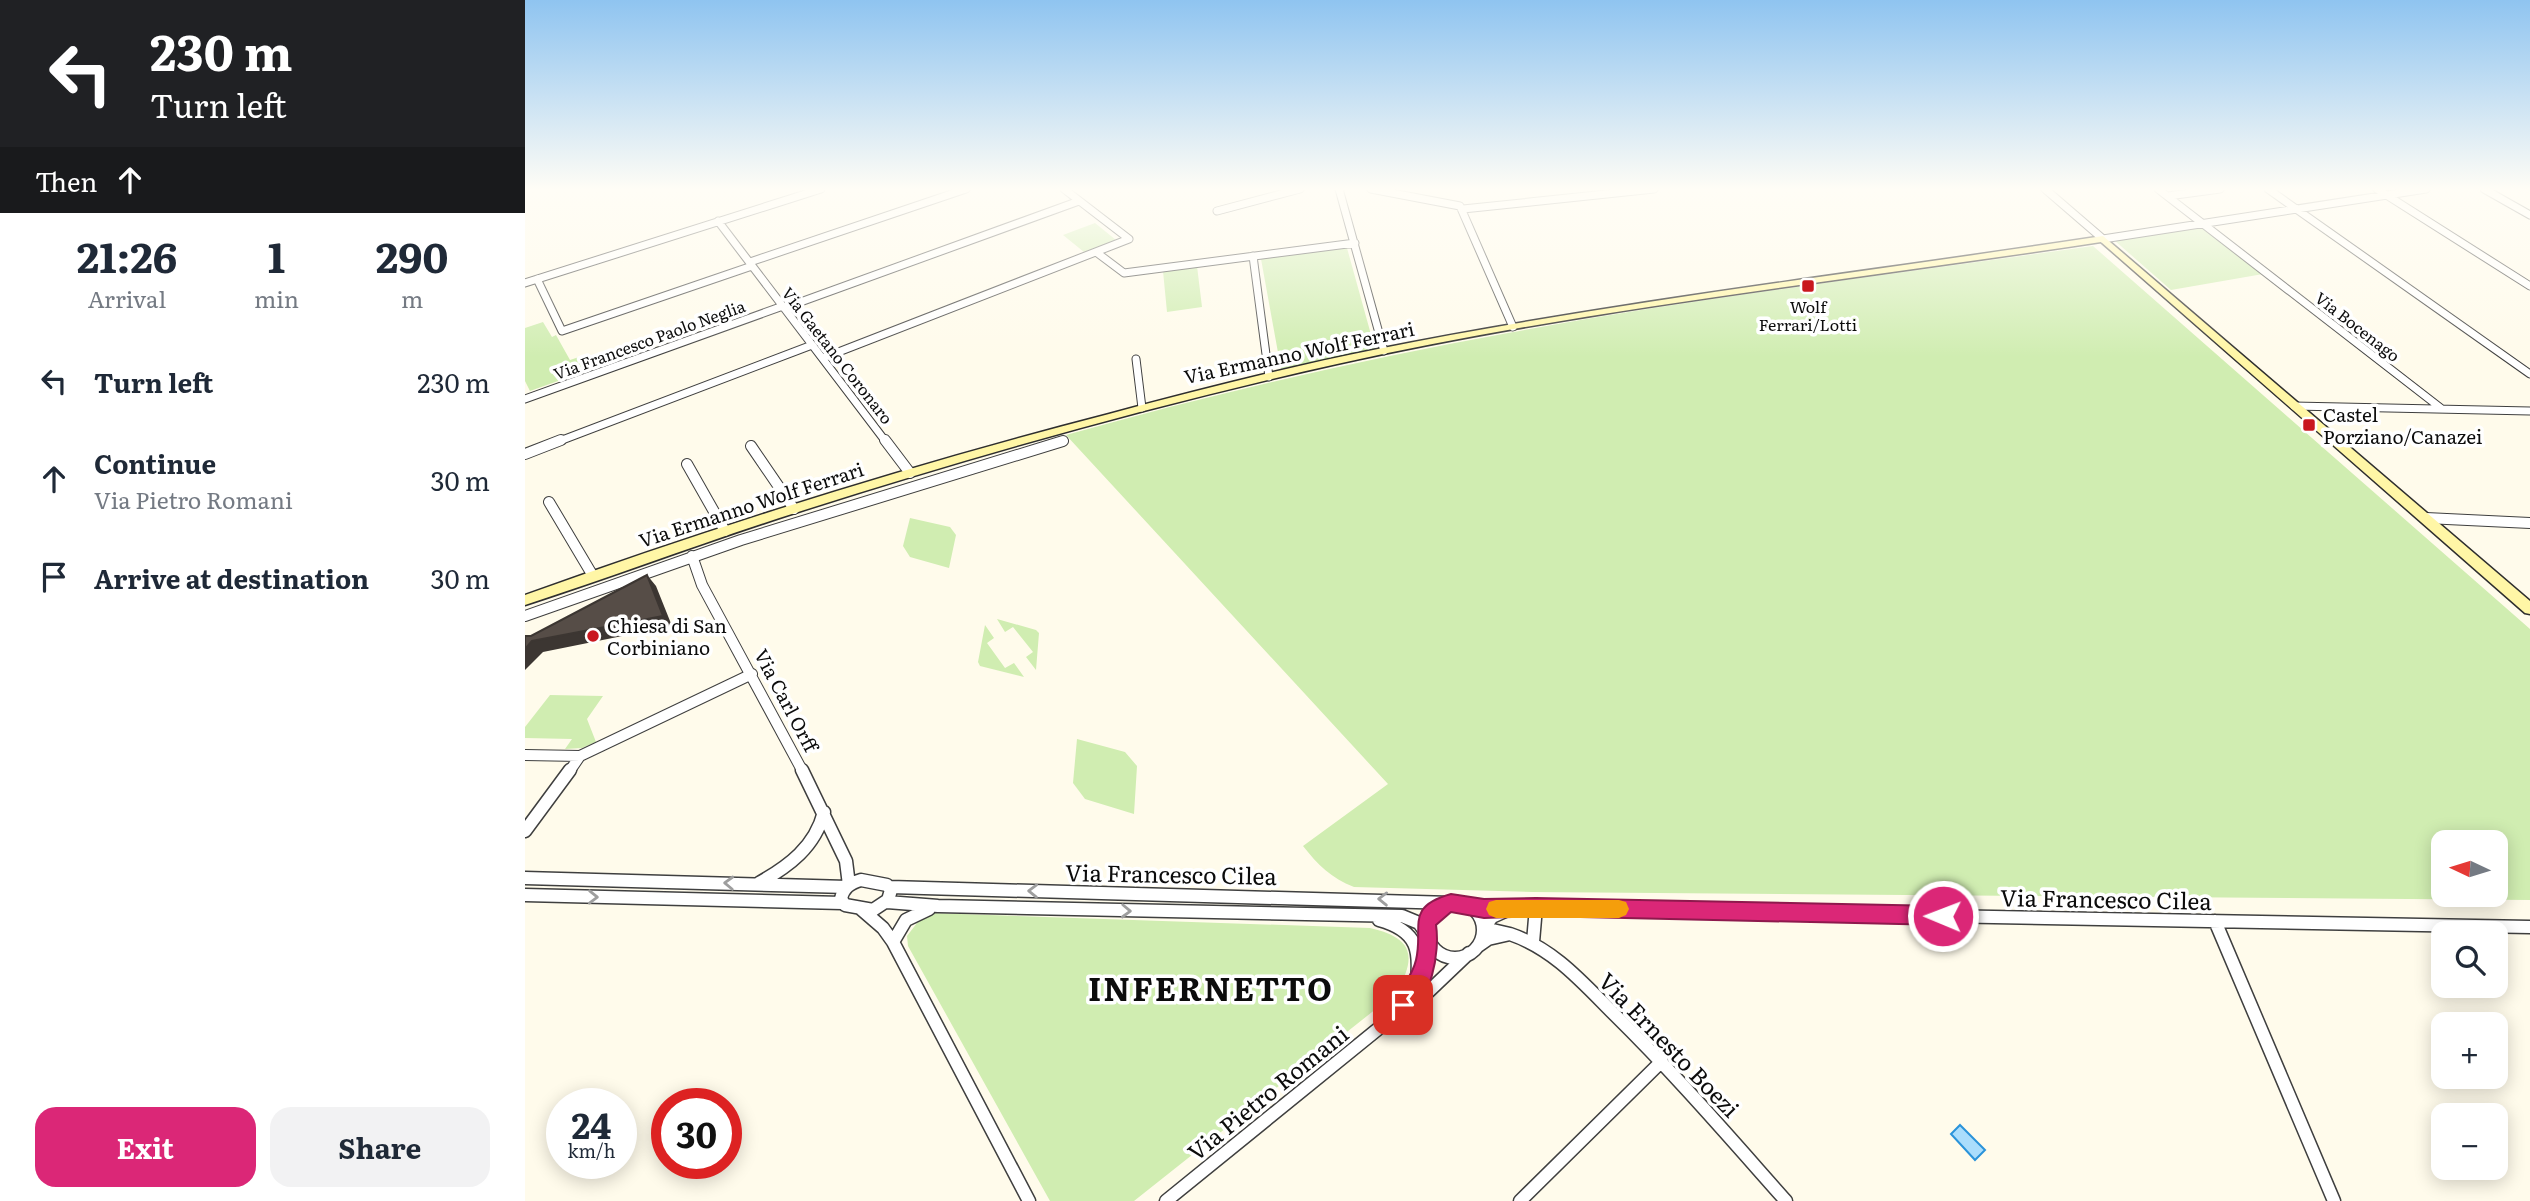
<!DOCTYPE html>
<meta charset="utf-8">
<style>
body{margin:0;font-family:Literata,serif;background:#f2f2f3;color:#1f2937;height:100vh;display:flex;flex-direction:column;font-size:26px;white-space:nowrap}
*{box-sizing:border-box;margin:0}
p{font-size:23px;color:#747a83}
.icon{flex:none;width:38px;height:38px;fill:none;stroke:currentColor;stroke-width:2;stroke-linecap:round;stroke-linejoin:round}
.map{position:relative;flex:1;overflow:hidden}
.sheet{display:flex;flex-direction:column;background:#fff;width:525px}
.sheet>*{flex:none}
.guide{background:#202124;color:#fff;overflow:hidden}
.needle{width:46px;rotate:274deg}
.controls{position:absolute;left:1906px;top:830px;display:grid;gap:14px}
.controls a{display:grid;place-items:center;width:77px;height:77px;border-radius:14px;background:#fff;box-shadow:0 4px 18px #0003;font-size:35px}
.speed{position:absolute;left:21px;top:1088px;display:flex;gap:14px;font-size:35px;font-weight:700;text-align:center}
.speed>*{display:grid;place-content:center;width:91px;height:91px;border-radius:50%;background:#fff;box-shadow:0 4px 18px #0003;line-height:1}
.speed small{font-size:18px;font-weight:400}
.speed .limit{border:10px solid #d22;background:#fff;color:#111}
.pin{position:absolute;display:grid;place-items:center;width:60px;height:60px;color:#fff;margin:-30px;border-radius:14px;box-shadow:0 4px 10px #0006}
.me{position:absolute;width:77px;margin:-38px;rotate:271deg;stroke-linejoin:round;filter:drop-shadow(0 0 5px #0008)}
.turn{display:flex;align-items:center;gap:24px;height:147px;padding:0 35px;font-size:32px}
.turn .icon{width:91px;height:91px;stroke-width:2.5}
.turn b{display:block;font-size:49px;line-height:60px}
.then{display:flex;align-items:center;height:66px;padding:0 35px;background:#0003;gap:14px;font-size:26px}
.eta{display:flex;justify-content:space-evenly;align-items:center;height:119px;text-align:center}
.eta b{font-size:42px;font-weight:700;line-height:49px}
.action{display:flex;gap:14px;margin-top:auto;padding:14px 35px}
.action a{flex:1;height:80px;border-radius:21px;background:#db2777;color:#fff;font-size:28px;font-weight:700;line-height:80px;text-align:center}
.action a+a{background:#f2f2f3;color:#1f2937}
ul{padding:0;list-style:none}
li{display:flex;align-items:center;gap:21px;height:98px;padding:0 35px}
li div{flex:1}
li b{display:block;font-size:26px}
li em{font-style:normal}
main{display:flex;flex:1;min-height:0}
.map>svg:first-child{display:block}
</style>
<main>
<section class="sheet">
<div class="guide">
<div class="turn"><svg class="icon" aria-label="left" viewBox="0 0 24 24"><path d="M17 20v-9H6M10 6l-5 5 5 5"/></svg><div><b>230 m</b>Turn left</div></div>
<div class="then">Then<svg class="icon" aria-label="ahead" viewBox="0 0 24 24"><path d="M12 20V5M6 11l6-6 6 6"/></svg></div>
</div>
<div class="eta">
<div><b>21:26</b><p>Arrival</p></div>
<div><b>1</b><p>min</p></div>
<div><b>290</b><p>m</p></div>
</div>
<ul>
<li><svg class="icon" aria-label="left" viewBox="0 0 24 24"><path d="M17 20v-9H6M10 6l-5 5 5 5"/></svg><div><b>Turn left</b></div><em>230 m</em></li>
<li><svg class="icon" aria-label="ahead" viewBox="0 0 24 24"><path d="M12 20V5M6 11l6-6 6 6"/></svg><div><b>Continue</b><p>Via Pietro Romani</p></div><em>30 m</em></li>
<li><svg class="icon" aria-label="arrive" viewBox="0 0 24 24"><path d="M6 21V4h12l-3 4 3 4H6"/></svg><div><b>Arrive at destination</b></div><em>30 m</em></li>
</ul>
<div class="action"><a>Exit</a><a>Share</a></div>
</section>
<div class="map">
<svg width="2005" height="1201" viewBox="0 0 2005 1201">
<rect width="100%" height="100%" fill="#fffbeb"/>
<path fill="#d0edb1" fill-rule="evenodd" d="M570,223l21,17 -32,12 -21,-17z
M1677,227l61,47 -92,16 -57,-50z
M1568,246l437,383v271l-997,-8 -179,-5c-23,-9 -36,-22 -51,-41l85,-62 -322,-349c146,-41 293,-75 442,-102 194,-36 390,-59 585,-87zM1918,842h52v52h-52z
M822,248l28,101 -94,20 -20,-110z
M672,266l5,41 -35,5 -4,-41z
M18,322l9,15 4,-2 14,25 9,-3 7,14 -56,20 -5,-10v-53z
M385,518l40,9 6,8 -7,33 -39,-11 -7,-11z
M472,619l39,11 3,3 -3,37 -10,-13 7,-5 -20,-25 -8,5z
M460,625l9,13 -7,5 18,25 9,-5 10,14 -44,-11 -2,-4z
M25,695l53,1 -16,23 9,23 -14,6 -17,1 7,-10 -47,-1v-11z
M552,739l48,13 12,14 -3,48 -49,-15 -12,-16z
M406,913l439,15c44,10 47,29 26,65l-262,208h-84l-142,-255 -1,-10 10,-13z"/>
<path fill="#aaddfc" stroke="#2a93da" stroke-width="2" d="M1435,1125l25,25 -10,10 -24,-26z"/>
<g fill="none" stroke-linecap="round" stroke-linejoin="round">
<defs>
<path id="street-far2" d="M814,189l45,162
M846,189l89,17 53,121
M1520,189l58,50 323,-50
M1633,189l284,220
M1743,189l262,185
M1852,189l153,97
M1959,189l46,26
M1643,196l52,-7
M938,209l191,-20
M692,211l83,-22
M193,221l168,221
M571,252l28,21 231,-30
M728,256l16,121
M225,262l216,-73
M12,279l25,52 190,-65
M0,283l296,-94
M259,308l295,-107
M298,358l306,-119 -65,-50
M611,359l6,49
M0,399l258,-93
M1769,406l236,5
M32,442l255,-97
M535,442l3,-1"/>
<path id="street-far1" d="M360,440l25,33
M226,446l43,63
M0,454l36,-14
M162,464l38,67
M24,502l44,74
M1901,518l104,5
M167,556l10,29 101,187
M0,616l216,-76 322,-99
M0,755l55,1
M44,772l11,-16 172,-82"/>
<path id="street" d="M277,770l44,91 3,24
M0,831l45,-61
M0,878l322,9
M336,880l26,5 4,5 -3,10 -15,10 -28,-5 -4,-6c2,-11 9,-16 20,-19z
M234,883c30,-17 56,-36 65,-71
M365,887l561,16
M0,895l317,8
M902 930a28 28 0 1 1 56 0a28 28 0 1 1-56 0Z
M362,902l51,4 464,10 17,7 7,10
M945,906l42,2 -20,9 -8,11 26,6 -22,5 -10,7
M987,908l1018,19
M336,909l22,19 10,14 136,259
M854,920c40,11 42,31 37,69
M1690,921l119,280
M985,934c44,15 72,48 105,81 60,59 115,123 171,186
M368,942l13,-22 23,-11
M1008,942l3,-35
M641,1201l228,-185 33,-23 42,-40
M995,1201l142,-140"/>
<path id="secondary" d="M1578,236l427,365v13l-5,-1 -424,-371c-255,39 -513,66 -764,122 -183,41 -364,92 -542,149 -91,29 -180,63 -270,92v-10c192,-69 386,-130 584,-181 89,-24 179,-47 269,-65 240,-48 483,-76 725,-113z"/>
</defs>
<use href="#street-far2" stroke="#3f3f3f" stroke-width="9"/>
<use href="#street-far1" stroke="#3f3f3f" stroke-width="12"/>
<use href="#street" stroke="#3f3f3f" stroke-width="15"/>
<use href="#secondary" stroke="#2e2e2e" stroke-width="3"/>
<use href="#street-far2" stroke="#fff" stroke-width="7"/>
<use href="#street-far1" stroke="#fff" stroke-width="10"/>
<use href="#street" stroke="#fff" stroke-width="12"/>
<use href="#secondary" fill="#fff6a6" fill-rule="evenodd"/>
</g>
<path fill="#3c3632" d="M122,575l9,11 16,40 -129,26 -18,18v-21l7,-8z"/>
<path fill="#564d47" stroke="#3c3632" stroke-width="2" d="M122,575l16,41 -131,25 -7,8v-13h6z"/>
<defs><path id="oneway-chevron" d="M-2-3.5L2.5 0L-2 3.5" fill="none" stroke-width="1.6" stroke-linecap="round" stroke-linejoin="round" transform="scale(1.75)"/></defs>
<g stroke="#9e9e9e">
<use href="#oneway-chevron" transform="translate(204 883) rotate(-178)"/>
<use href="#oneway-chevron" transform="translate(508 891) rotate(-179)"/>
<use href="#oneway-chevron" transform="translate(68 897) rotate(1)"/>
<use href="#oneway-chevron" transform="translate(858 899) rotate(-179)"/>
<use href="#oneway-chevron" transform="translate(601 911) rotate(2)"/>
</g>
<linearGradient id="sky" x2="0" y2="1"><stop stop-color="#8fc4f0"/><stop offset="0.53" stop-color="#fffdf6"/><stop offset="1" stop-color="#fffdf6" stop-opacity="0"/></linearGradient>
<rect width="2005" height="357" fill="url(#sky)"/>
<path fill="#db2777" stroke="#8e194d" stroke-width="2" d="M926,894l33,5 52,-1 407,8 7,3 3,7 -3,6 -7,3 -407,-9 -52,2 -33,-6 -15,13c4,26 -4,79 -33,90l-7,-3 -3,-7c6,-16 19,-27 23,-45 8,-33 -12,-53 35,-66z"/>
<path fill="#f59e0b" d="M971,900h123l7,2 3,7 -3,6 -7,3h-123l-7,-3 -3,-6 3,-7z"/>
<g fill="#c9171f" stroke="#fff" stroke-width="2.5">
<rect x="1276" y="279" width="14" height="14" rx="3.5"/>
<rect x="1777" y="418" width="14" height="14" rx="3.5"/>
<circle cx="68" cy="636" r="7"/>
</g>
<g text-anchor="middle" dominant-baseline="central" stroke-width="7" stroke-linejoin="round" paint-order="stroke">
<g font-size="16" fill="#0c0c0c" stroke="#fff">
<text x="1283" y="306">Wolf<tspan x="1283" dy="18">Ferrari/Lotti</tspan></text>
</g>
<g font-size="16" fill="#0c0c0c" stroke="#fff">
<text transform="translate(1833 326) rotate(38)">Via Bocenago</text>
<text transform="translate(124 339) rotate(-20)">Via Francesco Paolo Neglia</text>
<text transform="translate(313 355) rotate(52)">Via Gaetano Coronaro</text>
</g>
<g font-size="19" fill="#0c0c0c" stroke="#fff">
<text transform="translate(774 352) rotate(-12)">Via Ermanno Wolf Ferrari</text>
<text transform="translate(226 504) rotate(-18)">Via Ermanno Wolf Ferrari</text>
<text transform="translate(262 700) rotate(62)">Via Carl Orff</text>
</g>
<g font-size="19" fill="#0c0c0c" stroke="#fff" text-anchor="start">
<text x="1798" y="414">Castel<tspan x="1798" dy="22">Porziano/Canazei</tspan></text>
<text x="82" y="625">Chiesa di San<tspan x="82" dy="22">Corbiniano</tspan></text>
</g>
<g font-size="23" fill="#0c0c0c" stroke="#fff">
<text transform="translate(646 873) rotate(1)">Via Francesco Cilea</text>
<text transform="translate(1581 898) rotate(1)">Via Francesco Cilea</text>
<text transform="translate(1145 1044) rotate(46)">Via Ernesto Boezi</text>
<text transform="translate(742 1092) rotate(-39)">Via Pietro Romani</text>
</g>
<g font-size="32" font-weight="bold" letter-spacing="2" fill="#0c0c0c" stroke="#fff">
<text x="686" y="987">INFERNETTO</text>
</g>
</g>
</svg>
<div class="controls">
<a><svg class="needle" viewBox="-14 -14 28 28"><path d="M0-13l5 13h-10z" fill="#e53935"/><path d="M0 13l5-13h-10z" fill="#747a83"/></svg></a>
<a><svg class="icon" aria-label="search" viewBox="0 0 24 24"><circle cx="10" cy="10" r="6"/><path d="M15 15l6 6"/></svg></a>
<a>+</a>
<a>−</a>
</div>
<div class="speed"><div>24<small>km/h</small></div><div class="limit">30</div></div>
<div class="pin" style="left:878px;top:1005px;background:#d93025"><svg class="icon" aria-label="arrive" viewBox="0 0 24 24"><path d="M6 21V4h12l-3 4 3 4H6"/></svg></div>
<svg class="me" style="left:1418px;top:916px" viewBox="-20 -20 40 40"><circle r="17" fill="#db2777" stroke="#fff" stroke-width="3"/><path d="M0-11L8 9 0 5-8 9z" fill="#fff"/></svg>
</div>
</main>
